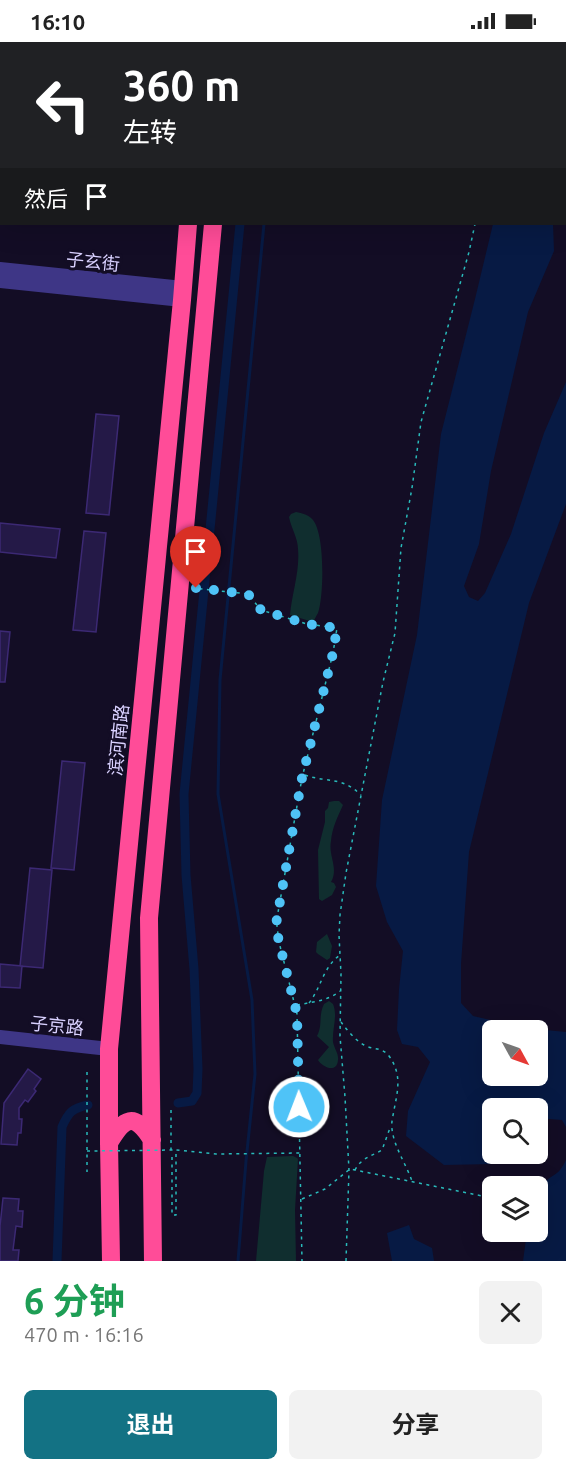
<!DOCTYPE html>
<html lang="zh">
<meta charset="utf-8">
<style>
body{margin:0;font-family:Ubuntu,"Noto Sans SC",sans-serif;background:#f2f2f2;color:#222;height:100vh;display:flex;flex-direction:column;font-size:22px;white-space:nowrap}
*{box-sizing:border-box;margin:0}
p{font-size:20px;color:#767676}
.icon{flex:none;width:33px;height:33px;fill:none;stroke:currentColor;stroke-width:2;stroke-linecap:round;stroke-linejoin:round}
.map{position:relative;height:1219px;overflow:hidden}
.side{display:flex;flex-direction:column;background:#fff;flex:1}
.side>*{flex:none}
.guide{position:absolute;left:0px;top:0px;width:567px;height:183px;box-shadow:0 6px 24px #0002;background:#202124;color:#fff;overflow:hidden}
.needle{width:39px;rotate:130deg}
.tools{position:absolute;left:482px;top:978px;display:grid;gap:12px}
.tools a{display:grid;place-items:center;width:66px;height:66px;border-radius:9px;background:#fff;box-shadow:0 6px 24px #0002;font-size:30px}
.pin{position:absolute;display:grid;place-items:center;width:51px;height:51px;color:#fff;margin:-62px -26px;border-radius:50% 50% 50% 0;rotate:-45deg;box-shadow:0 0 6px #0007}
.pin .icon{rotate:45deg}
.me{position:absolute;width:66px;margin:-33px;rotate:359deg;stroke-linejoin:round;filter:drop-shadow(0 0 4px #0008)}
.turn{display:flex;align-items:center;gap:21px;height:126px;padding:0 24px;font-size:27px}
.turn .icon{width:78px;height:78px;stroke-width:2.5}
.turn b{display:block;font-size:42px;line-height:51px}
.then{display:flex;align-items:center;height:57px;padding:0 24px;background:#0003;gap:12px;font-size:22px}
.round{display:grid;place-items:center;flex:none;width:63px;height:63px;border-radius:9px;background:#f2f2f2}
.headline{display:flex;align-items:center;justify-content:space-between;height:102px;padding:0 24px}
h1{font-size:36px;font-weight:700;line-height:45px;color:#1e9e55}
.cta{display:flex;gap:12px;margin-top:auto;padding:12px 24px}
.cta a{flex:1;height:69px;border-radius:9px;background:#137284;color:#fff;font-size:24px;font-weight:700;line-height:69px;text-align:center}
.cta a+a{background:#f2f2f2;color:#222}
.status{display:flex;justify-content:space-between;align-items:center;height:42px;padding:0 30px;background:#fff;direction:ltr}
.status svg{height:16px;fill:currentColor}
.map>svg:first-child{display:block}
</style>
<div class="status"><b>16:10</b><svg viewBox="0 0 49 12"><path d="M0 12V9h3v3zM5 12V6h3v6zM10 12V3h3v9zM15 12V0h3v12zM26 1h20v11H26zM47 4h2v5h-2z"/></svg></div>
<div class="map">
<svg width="566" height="1219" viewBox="0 0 566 1219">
<rect width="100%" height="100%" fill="#130d25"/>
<path fill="#102e2f" d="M296,470c6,1 13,3 17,8 12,15 11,75 5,93 -2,3 -3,6 -5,9l-23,-7c2,-22 10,-44 8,-66 0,-11 -7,-21 -9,-32l2,-3z
M334,759h5l4,4c-5,11 -11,23 -12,36 -3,15 8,27 0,41l3,1 2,4 -4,8 -10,6 -3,-2 -1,-49 7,-28v-11l3,-3 1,-6z
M327,892l5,12 -2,12 -3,2 -9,-6 -2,-2 1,-10z
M329,959l4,3c5,12 -1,25 0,38 1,6 6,12 5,18 -1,14 -16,7 -20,0l11,-13 -12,-11c6,-11 1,-20 7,-32z
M267,1115l26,-1 4,2 1,1 -3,51 1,51h-40l8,-90z"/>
<path fill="#071a44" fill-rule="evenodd" d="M493,182h60l1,27 -26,61 -37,159 -12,73 -15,42 5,11 9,4 7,-8 26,-59 33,-101 22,-51v122l-37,99 -60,249 -8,112v39l12,13 52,12 41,4v95l-4,-7 -25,-2v-10h-45v46h10l-9,10 -49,1 -38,-29 2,-25 22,-49 -12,-15 -16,-3 -5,-14 2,-41 4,-38 -16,-29 -11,-36 6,-86 35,-165 24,-201 34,-135zM492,988h45v46h-45z
M566,1118v101h-43l4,-29h10c0,-15 -4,-36 6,-48 10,-11 15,-7 23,-24z
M409,1183l5,14 18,9 2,13h-42l-5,-28z"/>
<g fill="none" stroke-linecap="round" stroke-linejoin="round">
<path stroke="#071a44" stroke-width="3" d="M284,2v-2
M238,1219l8,-100 9,-87 -3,-74 -34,-206 2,-114 44,-456"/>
<path stroke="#071a44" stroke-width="9" d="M336,2v-2
M178,1061l14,-2 5,-8 1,-24 -4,-100 -8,-94 -2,-81 56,-570
M57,1219l5,-134c6,-14 10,-19 26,-22"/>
</g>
<path fill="#241947" stroke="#3c2974" stroke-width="1.5" d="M96,372l23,2 -10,99 -23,-2z
M0,481l60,6 -4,29 -56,-6z
M84,489l22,2 -10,99 -23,-2z
M0,589l10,1 -5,50h-5z
M62,719l23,2 -11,107 -23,-2z
M30,826l22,2 -9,98 -23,-2z
M0,922l22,2 -2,22 -20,-1z
M28,1027l13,10 -7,10 2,2 -8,11 -3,-2 -6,8v11h3l-1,14h-3l-1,12 -16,-1 3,-41z
M3,1156l16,1 -1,12h5l-1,16 -6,-1 -3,24h6l-1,11h-18v-35z"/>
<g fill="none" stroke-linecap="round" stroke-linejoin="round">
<path stroke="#29bbbb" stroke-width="1.5" stroke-dasharray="3 4.5" stroke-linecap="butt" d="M384,0l1,2
M498,0v2
M192,546l56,6 13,16 46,14 30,4 -4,25 -31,125 -25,140v8l2,16 18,72 5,247
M305,733c23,8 36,1 56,20
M309,961c12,-15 14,-36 31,-48
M297,963c15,-3 31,-4 43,-14
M341,980c6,8 14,18 23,23 9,5 18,2 25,11 13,18 9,34 5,54 -1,6 -3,13 -2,19 2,18 14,35 20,52
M87,1030v100
M171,1068v40
M172,1115v58h4v-65l40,4 84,-1
M355,1128c6,-12 17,-14 27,-20l8,-22
M302,1157l23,-10 25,-20 142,29
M346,1219l3,-91 -4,-73 -5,-61 1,-62 -2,-39 1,-20 6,-42 37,-191 12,-49 6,-85 11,-60 9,-66 48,-170 6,-28"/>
<path stroke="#3e3686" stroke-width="14" d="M0,227l183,19
M0,239l182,19
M0,995l109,12"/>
<path stroke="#ff4c98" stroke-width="18" d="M204,2l1,-2
M232,2v-2
M109,1101c15,-25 25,-32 43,-3
M111,1219l-2,-118v-94l73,-749 6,-76
M153,1219l-4,-343 64,-694"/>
<path stroke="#29bbbb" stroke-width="1.5" stroke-dasharray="3 4.5" stroke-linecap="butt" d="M87,1109l89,-1"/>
</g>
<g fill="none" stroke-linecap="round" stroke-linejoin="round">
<path stroke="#4fc3f7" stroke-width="10" stroke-dasharray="0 18" d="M196,546l52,6 13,16 46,14 30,4 -4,25 -31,125 -25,140 -1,8 3,16 18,72 2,93"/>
</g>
<g text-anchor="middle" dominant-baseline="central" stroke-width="6" stroke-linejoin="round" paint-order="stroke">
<g font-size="18" fill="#d9d1ff" stroke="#130d25">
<text transform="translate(93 219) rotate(6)">子玄街</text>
<text transform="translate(118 698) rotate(-84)">滨河南路</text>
<text transform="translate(57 983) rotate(6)">子京路</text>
</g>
</g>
</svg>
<div class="tools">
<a><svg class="needle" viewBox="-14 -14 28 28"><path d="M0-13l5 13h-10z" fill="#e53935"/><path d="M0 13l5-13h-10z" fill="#767676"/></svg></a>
<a><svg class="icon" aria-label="search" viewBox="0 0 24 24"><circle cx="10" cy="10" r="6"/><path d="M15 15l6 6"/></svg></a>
<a><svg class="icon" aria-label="layers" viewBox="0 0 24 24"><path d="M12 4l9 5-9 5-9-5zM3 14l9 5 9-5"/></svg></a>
</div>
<div class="pin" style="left:196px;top:546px;background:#d93025"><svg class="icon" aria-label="arrive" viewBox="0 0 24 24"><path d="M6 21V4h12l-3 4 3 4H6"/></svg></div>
<svg class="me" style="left:299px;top:1065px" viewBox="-20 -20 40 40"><circle r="17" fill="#4fc3f7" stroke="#fff" stroke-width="3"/><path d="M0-11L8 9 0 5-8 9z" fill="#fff"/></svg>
<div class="guide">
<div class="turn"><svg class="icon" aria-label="left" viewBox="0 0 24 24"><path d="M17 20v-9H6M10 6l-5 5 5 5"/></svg><div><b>360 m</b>左转</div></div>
<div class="then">然后<svg class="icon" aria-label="arrive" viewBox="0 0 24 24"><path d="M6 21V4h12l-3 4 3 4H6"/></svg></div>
</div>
</div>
<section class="side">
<div class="headline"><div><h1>6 分钟</h1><p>470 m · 16:16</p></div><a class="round"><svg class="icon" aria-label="close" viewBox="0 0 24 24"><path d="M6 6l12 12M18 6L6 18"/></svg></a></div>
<div class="cta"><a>退出</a><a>分享</a></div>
</section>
